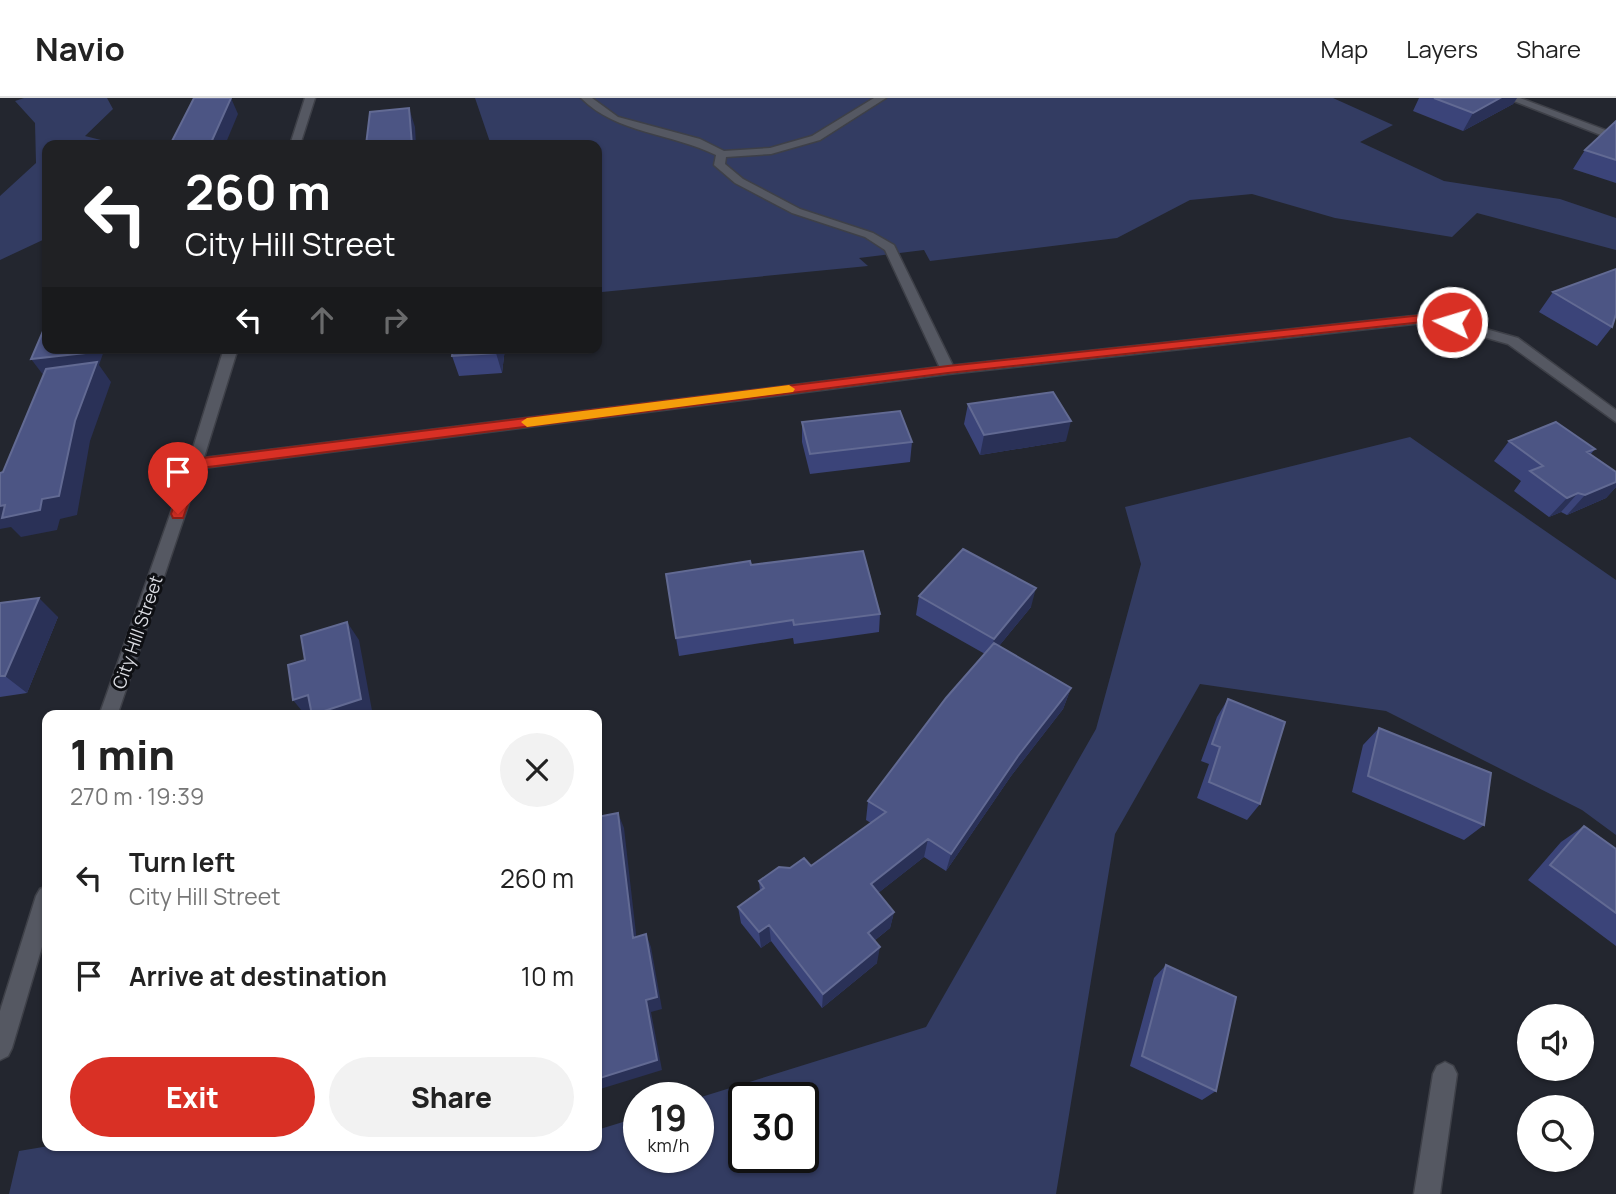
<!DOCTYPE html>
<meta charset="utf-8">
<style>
body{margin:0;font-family:Manrope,sans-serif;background:#f2f2f2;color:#222;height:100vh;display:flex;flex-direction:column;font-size:26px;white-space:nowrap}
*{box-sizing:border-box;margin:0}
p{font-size:23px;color:#767676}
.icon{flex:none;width:38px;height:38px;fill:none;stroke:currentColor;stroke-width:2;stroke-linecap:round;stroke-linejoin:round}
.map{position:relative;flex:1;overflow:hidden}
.details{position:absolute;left:42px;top:612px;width:560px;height:441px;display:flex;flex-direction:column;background:#fff;border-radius:14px;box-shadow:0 2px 5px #0004}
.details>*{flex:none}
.hud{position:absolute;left:42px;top:42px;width:560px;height:214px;border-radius:14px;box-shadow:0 2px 5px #0004;background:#202124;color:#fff;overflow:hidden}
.controls{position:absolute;left:1517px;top:906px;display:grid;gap:14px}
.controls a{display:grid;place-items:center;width:77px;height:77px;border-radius:50%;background:#fff;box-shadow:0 2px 5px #0004;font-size:35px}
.speed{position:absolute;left:623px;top:984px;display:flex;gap:14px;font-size:35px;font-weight:700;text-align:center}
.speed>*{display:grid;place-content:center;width:91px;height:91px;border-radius:50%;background:#fff;box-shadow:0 2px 5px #0004;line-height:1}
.speed small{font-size:18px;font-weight:400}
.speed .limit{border:4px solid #111;border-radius:10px;background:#fff;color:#111}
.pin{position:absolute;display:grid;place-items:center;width:60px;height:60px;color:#fff;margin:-72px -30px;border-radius:50% 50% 50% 0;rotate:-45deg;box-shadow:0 0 7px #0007}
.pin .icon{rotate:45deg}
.me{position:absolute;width:77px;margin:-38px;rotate:275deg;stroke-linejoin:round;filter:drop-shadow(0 0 5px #0008)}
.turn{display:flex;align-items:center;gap:24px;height:147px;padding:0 28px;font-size:32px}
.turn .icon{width:91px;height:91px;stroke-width:2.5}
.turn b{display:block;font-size:49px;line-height:60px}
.lanes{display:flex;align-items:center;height:66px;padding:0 28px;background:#0003;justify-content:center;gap:35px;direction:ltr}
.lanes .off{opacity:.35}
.round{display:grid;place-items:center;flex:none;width:74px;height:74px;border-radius:37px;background:#f2f2f2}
.summary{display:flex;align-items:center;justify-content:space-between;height:119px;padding:0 28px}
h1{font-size:42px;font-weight:800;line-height:52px}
.primary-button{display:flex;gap:14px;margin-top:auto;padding:14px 28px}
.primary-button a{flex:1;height:80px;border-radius:42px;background:#d93025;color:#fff;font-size:28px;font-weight:800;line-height:80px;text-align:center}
.primary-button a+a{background:#f2f2f2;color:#222}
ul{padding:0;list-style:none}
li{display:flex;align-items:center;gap:21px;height:98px;padding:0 28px}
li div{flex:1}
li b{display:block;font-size:26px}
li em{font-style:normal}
header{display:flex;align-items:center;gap:42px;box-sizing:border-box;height:98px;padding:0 35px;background:#fff;border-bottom:2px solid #e0e0e0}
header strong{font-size:33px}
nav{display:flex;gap:38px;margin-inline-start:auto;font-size:24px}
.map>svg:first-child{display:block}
</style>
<header>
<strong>Navio</strong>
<nav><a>Map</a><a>Layers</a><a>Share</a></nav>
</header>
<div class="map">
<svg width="1616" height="1096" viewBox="0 0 1616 1096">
<rect width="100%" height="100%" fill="#23262f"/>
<path fill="#333c62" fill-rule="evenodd" d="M24,0h83l6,11 -28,27 36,9h-74v93l-47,22v-64l36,-33 -1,-40 -20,-22z
M475,0h858l60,27 -33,17 84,39 116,18 56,19v32l-139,-37 -25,24 -117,-19 -83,-24 -62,6 -73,38 -187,23 -6,-11 -65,8 9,8 -266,26 -5,-147h-106z
M1410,339l206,143v255l-34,-25 -196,-99 -186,-27 -85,150 -59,360h-1047l10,-43 30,-5h548v-16l42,-13v40h59v-59l228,-71 170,-298 45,-165 -16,-57zM803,999v60h-59v-60z"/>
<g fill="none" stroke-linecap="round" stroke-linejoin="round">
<defs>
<path id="service" d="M581,0h11l26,19 82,22 24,12 46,-3 42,-12 62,-38h12l-66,42 -49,14 -45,3 -1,7 18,15 57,30 73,24 21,12 61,125 -2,3h-10l-2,-3 -56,-120 -20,-13 -73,-24 -57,-30 -21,-18 2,-10c-44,-22 -99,-21 -135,-57z"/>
<path id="minor" d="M1506,0h14l96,36v7z
M1432,216l86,24 98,72v12l-108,-78 -76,-22 -484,52 -753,95 -7,-5 7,-5 753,-93z
M1445,964l8,4 4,8 -17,120h-26l19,-120 4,-8z"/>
<path id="tertiary" d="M305,0h10l-15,47h-10z
M224,250h14l-36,116 -85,252h-18l89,-252z
M47,788v44l-35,118 -4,8 -8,4v-49l36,-115 4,-7z"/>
</defs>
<use href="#service" stroke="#3e4048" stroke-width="3"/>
<use href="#minor" stroke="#3e4048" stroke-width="3"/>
<use href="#tertiary" stroke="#3e4048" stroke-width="3"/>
<use href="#service" fill="#555862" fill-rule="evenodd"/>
<use href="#minor" fill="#555862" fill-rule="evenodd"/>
<use href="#tertiary" fill="#555862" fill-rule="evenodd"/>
</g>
<path fill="#3b4479" d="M1419,0h98l-4,6 -50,27 -50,-20z
M1616,23v62l-43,-14 12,-19z
M1553,194l59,35 -15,19 -58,-34z
M505,250l-3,25 -43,3 -7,-20z
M968,306l98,37 -86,14 -16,-31z
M802,324l110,20 -2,20 -100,12 -8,-32z
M1509,343l86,8 -5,6 26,17v15l-10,11 -39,17 -6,-3 -12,5 -35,-26 7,-10 -27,-20z
M751,467l129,49 -1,18 -85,12 -1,-6 -114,18 -3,-18z
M919,498l112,11 -32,39 72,42 -8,21 -52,67 -65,95 -22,-14 -46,36 16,19 -4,16 -16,13 3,22 -55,45 -51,-67 -10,7 -20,-25 -3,-16 22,-16 -1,-10 31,-13 21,-2 60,-43 -5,-3 2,-19 117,-147 -69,-39z
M0,505l58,14 -31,76 -27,4z
M1228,601l32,105 -13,16 -50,-22 12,-34 -8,-3 16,-44z
M1379,630l105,97 -20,15 -112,-48 11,-47z
M1584,728l32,23v97l-88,-66 33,-38z
M1166,867l50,126 -14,9 -72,-34 24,-88z"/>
<path fill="#2a3157" d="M231,0l7,16 -13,31h-15z
M1500,0h17l-4,6 -50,27 10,-18z
M409,10l6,19 1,18h-4z
M87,250h18l-6,17 12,17 -21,59 -13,74 -17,4 -3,11 -36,7 -10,-10 -11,2v-23l42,-7 2,-123 -13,-17z
M496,250h9l-3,25 -6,-20z
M1071,323l-5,20 -86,14 4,-20z
M1616,384v5l-10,11 -39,17 18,-20z
M1578,395l-17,19 -12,5 18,-19z
M1036,490l-5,19 -41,50 4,-18z
M39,500l19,19 -31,76 -22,-17z
M347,524l12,18 14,76h-67l-13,-16z
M1071,590l-8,21 -52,67 -65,95 5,-17 67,-98z
M618,715l6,15 14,123 -5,-13z
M928,741l-4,18 -56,44 3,-17z
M894,814l-4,16 -25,20 3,-15z
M769,827l2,16 -10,7 -2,-16z
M646,836l5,13 11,62 -11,3 11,58 -65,20v-11l49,-79z
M880,849l-3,16 -55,45 1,-14z"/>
<path fill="#4c5584" stroke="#626a93" stroke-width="2" d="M194,0h37l-21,47h-40z
M1434,0h66l-27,15z
M409,10l3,37h-46l4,-33z
M1616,23v39l-31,-10z
M1616,171v45l-4,13 -59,-35z
M47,224v26h40l-2,5 -54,6z
M453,250h43v5l-44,3z
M97,264l-22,59 -16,75 -17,3 -2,11 -38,8 3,-13 -5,1v-33l3,-1 43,-103z
M1053,294l18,29 -87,14 -16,-31z
M900,313l12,31 -102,12 -8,-32z
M1556,324l39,27 -8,3 29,20v10l-31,13 -7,-2 -11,5 -37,-27 13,-5 -34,-25z
M963,451l73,39 -42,51 -75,-43z
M863,453l17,63 -86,11 -1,-5 -117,18 -10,-64 84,-13 1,4z
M39,500l-34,78h-5v-73z
M347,524l14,77 -49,16 -4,-20 -15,5 -5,-35 17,-5 -4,-24z
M994,545l77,45 -53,68 -67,98 -23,-15 -57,45 23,28 -26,21 12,14 -57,47 -54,-69 -10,7 -21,-25 26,-19 -5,-7 20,-14 11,1 14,-10 7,8 75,-54 -18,-11 78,-103z
M1228,601l57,23 -25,82 -51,-22 11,-35 -8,-3z
M1379,630l112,45 -7,52 -116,-49z
M618,715l15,125 13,-4 11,63 -11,3 11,60 -60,19v-262z
M1584,728l32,23v64l-66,-48z
M1166,867l70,32 -20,94 -74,-35z"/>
<path fill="#d93025" stroke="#8d1f18" stroke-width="2" d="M1432,216l25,8 -5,4 -20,-5 -484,52 -747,95 -18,50h-10l-2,-4 17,-50 7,-5 753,-93z"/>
<path fill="#f59e0b" d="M789,287l6,4 -2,3 -266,35 -6,-5 6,-4z"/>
<g text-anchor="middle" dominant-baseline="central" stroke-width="6" stroke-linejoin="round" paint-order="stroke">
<g font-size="18" fill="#dadce2" stroke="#0e0f13">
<text transform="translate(137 534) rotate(-71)">City Hill Street</text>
</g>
</g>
</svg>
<div class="controls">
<a><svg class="icon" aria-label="sound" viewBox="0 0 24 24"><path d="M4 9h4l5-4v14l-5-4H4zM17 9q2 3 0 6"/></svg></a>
<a><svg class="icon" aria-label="search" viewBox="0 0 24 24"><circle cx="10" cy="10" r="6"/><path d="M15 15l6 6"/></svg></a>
</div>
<div class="speed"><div>19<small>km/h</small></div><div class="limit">30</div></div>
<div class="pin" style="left:178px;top:416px;background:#d93025"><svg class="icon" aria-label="arrive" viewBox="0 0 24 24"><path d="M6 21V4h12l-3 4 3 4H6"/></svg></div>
<svg class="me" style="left:1452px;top:224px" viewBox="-20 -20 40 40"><circle r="17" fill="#d93025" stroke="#fff" stroke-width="3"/><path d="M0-11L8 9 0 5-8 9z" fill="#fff"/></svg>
<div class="hud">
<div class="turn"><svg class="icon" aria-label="left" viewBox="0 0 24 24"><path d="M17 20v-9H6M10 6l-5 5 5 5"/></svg><div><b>260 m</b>City Hill Street</div></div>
<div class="lanes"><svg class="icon" aria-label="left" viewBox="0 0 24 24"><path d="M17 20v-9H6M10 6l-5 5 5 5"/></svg><svg class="icon off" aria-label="ahead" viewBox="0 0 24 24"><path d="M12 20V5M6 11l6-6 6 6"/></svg><svg class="icon off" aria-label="right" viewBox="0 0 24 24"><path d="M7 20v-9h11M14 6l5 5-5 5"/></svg></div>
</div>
<section class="details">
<div class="summary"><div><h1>1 min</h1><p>270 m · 19:39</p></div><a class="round"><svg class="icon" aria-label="close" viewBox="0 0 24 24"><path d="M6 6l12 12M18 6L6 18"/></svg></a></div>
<ul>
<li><svg class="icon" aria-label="left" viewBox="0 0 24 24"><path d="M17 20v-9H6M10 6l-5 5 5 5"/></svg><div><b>Turn left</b><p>City Hill Street</p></div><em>260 m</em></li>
<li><svg class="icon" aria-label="arrive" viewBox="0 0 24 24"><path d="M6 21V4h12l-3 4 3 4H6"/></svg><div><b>Arrive at destination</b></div><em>10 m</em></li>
</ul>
<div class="primary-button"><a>Exit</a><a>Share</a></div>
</section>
</div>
